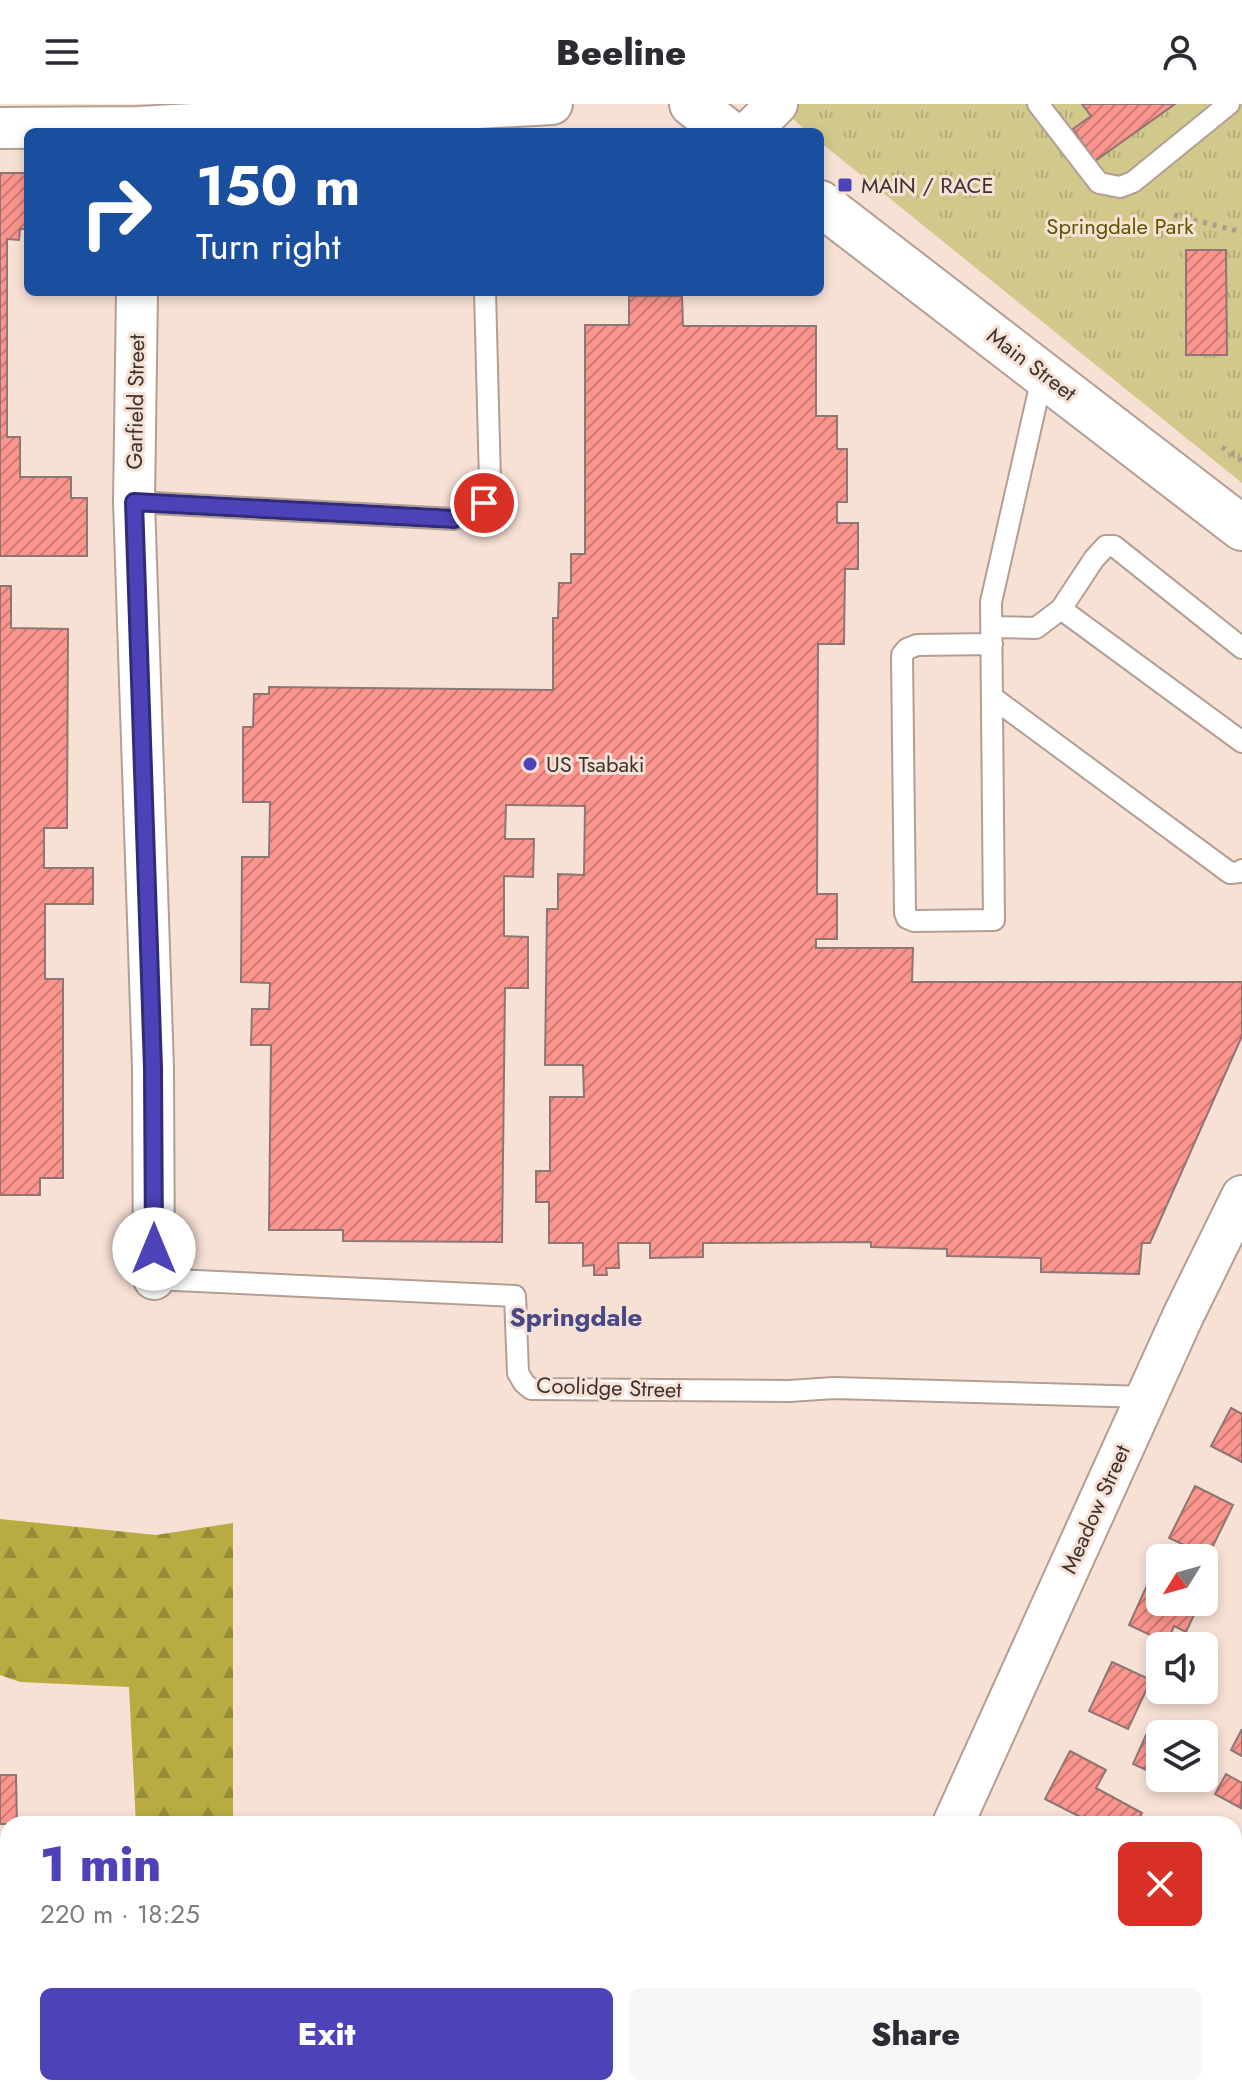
<!DOCTYPE html>
<meta charset="utf-8">
<style>
body{margin:0;font-family:Jost,sans-serif;background:#f7f7f7;color:#2b2b33;height:100vh;display:flex;flex-direction:column;font-size:30px;white-space:nowrap}
*{box-sizing:border-box;margin:0}
p{font-size:26px;color:#7c7c81}
.icon{flex:none;width:44px;height:44px;fill:none;stroke:currentColor;stroke-width:2;stroke-linecap:round;stroke-linejoin:round}
.map{position:relative;flex:1;overflow:hidden}
.side{position:absolute;left:0px;top:1712px;width:1242px;height:280px;display:flex;flex-direction:column;background:#fff;border-radius:24px 24px 0 0;box-shadow:0 4px 12px #0003}
.side>*{flex:none}
.hud{position:absolute;left:24px;top:24px;width:800px;height:168px;border-radius:12px;box-shadow:0 4px 12px #0003;background:#1a4fa0;color:#fff;overflow:hidden}
.needle{width:52px;rotate:233deg}
.fabs{position:absolute;left:1146px;top:1440px;display:grid;gap:16px}
.fabs a{display:grid;place-items:center;width:72px;height:72px;border-radius:12px;background:#fff;box-shadow:0 4px 12px #0003;font-size:40px}
.pin{position:absolute;display:grid;place-items:center;width:68px;height:68px;color:#fff;margin:-34px;border:4px solid #fff;border-radius:50%;box-shadow:0 2px 8px #0007}
.me{position:absolute;width:88px;margin:-44px;rotate:0deg;stroke-linejoin:round;filter:drop-shadow(0 0 6px #0008)}
.turn{display:flex;align-items:center;gap:28px;height:168px;padding:0 40px;font-size:36px}
.turn .icon{width:104px;height:104px;stroke-width:2.5}
.turn b{display:block;font-size:56px;line-height:68px}
.round{display:grid;place-items:center;flex:none;width:84px;height:84px;border-radius:12px;background:#f7f7f7}
.headline{display:flex;align-items:center;justify-content:space-between;height:136px;padding:0 40px}
h1{font-size:48px;font-weight:800;line-height:60px;color:#4d42b8}
.primary-button{display:flex;gap:16px;margin-top:auto;padding:16px 40px}
.primary-button a{flex:1;height:92px;border-radius:12px;background:#4d42b8;color:#fff;font-size:32px;font-weight:800;line-height:92px;text-align:center}
.primary-button a+a{background:#f7f7f7;color:#2b2b33}
header{display:flex;justify-content:space-between;align-items:center;height:104px;padding:0 40px;background:#fff;font-size:36px;font-weight:800}
.map>svg:first-child{display:block}
</style>
<header><svg class="icon" aria-label="menu" viewBox="0 0 24 24"><path d="M4 6h16M4 12h16M4 18h16"/></svg>Beeline<svg class="icon" aria-label="person" viewBox="0 0 24 24"><circle cx="12" cy="8" r="4"/><path d="M4 21q1-7 8-7t8 7"/></svg></header>
<div class="map">
<svg width="1242" height="1992" viewBox="0 0 1242 1992">
<defs>
<pattern id="forest-firs" width="22" height="20" patternUnits="userSpaceOnUse" patternTransform="scale(2)"><rect width="22" height="20" fill="#b7ab42"/><path d="M5 1l3.5 6h-7zM16 11l3.5 6h-7z" fill="#968c38"/></pattern>
<pattern id="park-tufts" width="24" height="20" patternUnits="userSpaceOnUse" patternTransform="scale(2)"><rect width="24" height="20" fill="#d0c98b"/><path d="M3 7l-1-3M5 7V3M7 7l1-3M15 17l-1-3M17 17v-4M19 17l1-3" fill="none" stroke="#b4ad78"/></pattern>
<pattern id="building-hatch" width="6" height="6" patternUnits="userSpaceOnUse" patternTransform="scale(2)"><rect width="6" height="6" fill="#fb958e"/><path d="M-1 1l2-2M0 6l6-6M5 7l2-2" fill="none" stroke="#cc7a74"/></pattern>
</defs>
<rect width="100%" height="100%" fill="#f7e1d5"/>
<path fill="url(#forest-firs)" d="M0,1415l156,16 77,-12v301h-97l-7,-137 -109,-5 -20,-7z"/>
<path fill="url(#park-tufts)" d="M776,0h466v379l-422,-341v-10h-12z"/>
<path fill="url(#building-hatch)" stroke="#8e7674" stroke-width="2" d="M1082,0h93l-80,57 -22,-32 18,-13z
M0,69h28v56h-8l-1,11 -12,-1v198h13v40h51v21h16v58h-87z
M1186,146h40l1,105h-41z
M629,192h53l1,30h133v90h21v33h10v53h-10v21h21v46h-13l-1,75h-26l-1,250h20v45h-21v9h97l-1,34h330v54l-92,207h-8l-3,31 -98,-2v-14l-94,-2v-7l-76,-2v-5l-168,1v14l-53,1v-15h-32l1,25h-13l1,7h-13v-10l-11,1v-23h-34v-41h-13v-31h14v-74h34l-1,-32h-38l2,-156h11v-35l26,1 1,-69 -79,-1 -1,34h29l-1,38 -29,-1v60l24,1v51h-23l-3,254 -159,-1v-11h-74l2,-185h-20l1,-36h17l1,-26 -29,-1 1,-125h27l1,-55h-27v-75h10l1,-33h15v-7l284,3v-72h5l1,-35h12v-29h14v-229h44z
M0,482h11v42l57,1 -1,199h-23v40h49v36h-48v75h18v199h-23v17h-40z
M1231,1304l11,6v48l-31,-16z
M1195,1382l38,19 -25,51 -39,-18z
M1153,1468l7,3v27h40l-14,30 -12,-6 -7,17 -38,-18z
M1112,1558l39,18 -23,49 -39,-18z
M1242,1625v27l-11,-6z
M1146,1631l14,6v35l-27,-12z
M1070,1647l36,19 -10,18 46,25 -6,11h-42l-49,-25z
M1226,1670l16,9 -1,25 -26,-14z
M0,1671h16l1,49h-17z
M0,1765h8v51h-5v25h-3z
M0,1868h8v49h-8z
M1242,1888v29l-8,-3v-9z
M0,1964h8v20h4v8h-12z
M1234,1975l8,3v14h-62l-9,-4 2,-4h61z
M290,1984h34v8h-35z
M381,1984h47l-1,8h-46z
M704,1984h41v8h-41z
M932,1984h55l-3,8 -19,-3 -1,3h-9z"/>
<g fill="none" stroke-linecap="round" stroke-linejoin="round">
<defs>
<path id="lane" d="M1038,0l61,79 21,4 13,-5 96,-78
M134,398l320,17 30,-16 6,-21 -5,-190
M1061,505l33,-50 12,-13h8l128,102
M992,523l44,1 25,-19 181,133
M992,540l-75,1 -10,4 -5,6 3,258 2,5 7,3 80,-1 -3,-318 52,-229
M992,593l238,176 10,-1 2,-2
M154,1175l361,17 3,77 6,10 7,6 258,2 45,-3 312,9
M0,1750h8"/>
<path id="street" d="M0,24l139,-1 413,-23
M749,28l28,-28
M137,188l-3,210 19,566 1,211
M953,1720l230,-508 59,-120
M488,1984v8
M82,1992l1,-8
M832,1992l3,-8"/>
<path id="secondary" d="M692,0l36,28
M820,99l422,325"/>
</defs>
<use href="#lane" stroke="#b39e93" stroke-width="24"/>
<use href="#street" stroke="#b39e93" stroke-width="44"/>
<use href="#secondary" stroke="#b39e93" stroke-width="48"/>
<path stroke="#ad9c93" stroke-width="5" stroke-dasharray="4 6" stroke-linecap="butt" d="M1174,111l68,17
M1222,343l20,14"/>
<use href="#lane" stroke="#fff" stroke-width="20"/>
<use href="#street" stroke="#fff" stroke-width="40"/>
<use href="#secondary" stroke="#fff" stroke-width="44"/>
</g>
<g fill="none" stroke-linecap="round" stroke-linejoin="round">
<defs>
<path id="route" d="M154,1145l-1,-181 -19,-566 320,17 30,-16"/>
</defs>
<use href="#route" stroke="#322b78" stroke-width="20"/>
<use href="#route" stroke="#4d42b8" stroke-width="14"/>
</g>
<g fill="#4d42b8" stroke="#f7e1d5" stroke-width="3">
<rect x="837" y="73" width="16" height="16" rx="4"/>
<circle cx="530" cy="660" r="8"/>
</g>
<g text-anchor="middle" dominant-baseline="central" stroke-width="6" stroke-linejoin="round" paint-order="stroke">
<g font-size="22" fill="#3c342f" stroke="#f7e1d5" text-anchor="start">
<text x="861" y="81">MAIN / RACE</text>
<text x="546" y="660">US Tsabaki</text>
</g>
<g font-size="22" fill="#5f5602" stroke="#f7e1d5">
<text x="1120" y="122">Springdale Park</text>
</g>
<g font-size="22" fill="#3c342f" stroke="#f7e1d5">
<text transform="translate(1032 260) rotate(37)">Main Street</text>
<text transform="translate(135 298) rotate(-89)">Garfield Street</text>
<text transform="translate(609 1283) rotate(2)">Coolidge Street</text>
<text transform="translate(1095 1405) rotate(-66)">Meadow Street</text>
</g>
<g font-size="26" font-weight="bold" fill="#484987" stroke="#f7e1d5">
<text x="576" y="1213">Springdale</text>
</g>
</g>
</svg>
<div class="fabs">
<a><svg class="needle" viewBox="-14 -14 28 28"><path d="M0-13l5 13h-10z" fill="#e53935"/><path d="M0 13l5-13h-10z" fill="#7c7c81"/></svg></a>
<a><svg class="icon" aria-label="sound" viewBox="0 0 24 24"><path d="M4 9h4l5-4v14l-5-4H4zM17 9q2 3 0 6"/></svg></a>
<a><svg class="icon" aria-label="layers" viewBox="0 0 24 24"><path d="M12 4l9 5-9 5-9-5zM3 14l9 5 9-5"/></svg></a>
</div>
<div class="pin" style="left:484px;top:399px;background:#d93025"><svg class="icon" aria-label="arrive" viewBox="0 0 24 24"><path d="M6 21V4h12l-3 4 3 4H6"/></svg></div>
<svg class="me" style="left:154px;top:1145px" viewBox="-20 -20 40 40"><circle r="19" fill="#fff"/><path d="M0-13L10 11 0 6-10 11z" fill="#4d42b8"/></svg>
<div class="hud">
<div class="turn"><svg class="icon" aria-label="right" viewBox="0 0 24 24"><path d="M7 20v-9h11M14 6l5 5-5 5"/></svg><div><b>150 m</b>Turn right</div></div>
</div>
<section class="side">
<div class="headline"><div><h1>1 min</h1><p>220 m · 18:25</p></div><a class="round" style="background:#d93025;color:#fff"><svg class="icon" aria-label="close" viewBox="0 0 24 24"><path d="M6 6l12 12M18 6L6 18"/></svg></a></div>
<div class="primary-button"><a>Exit</a><a>Share</a></div>
</section>
</div>
